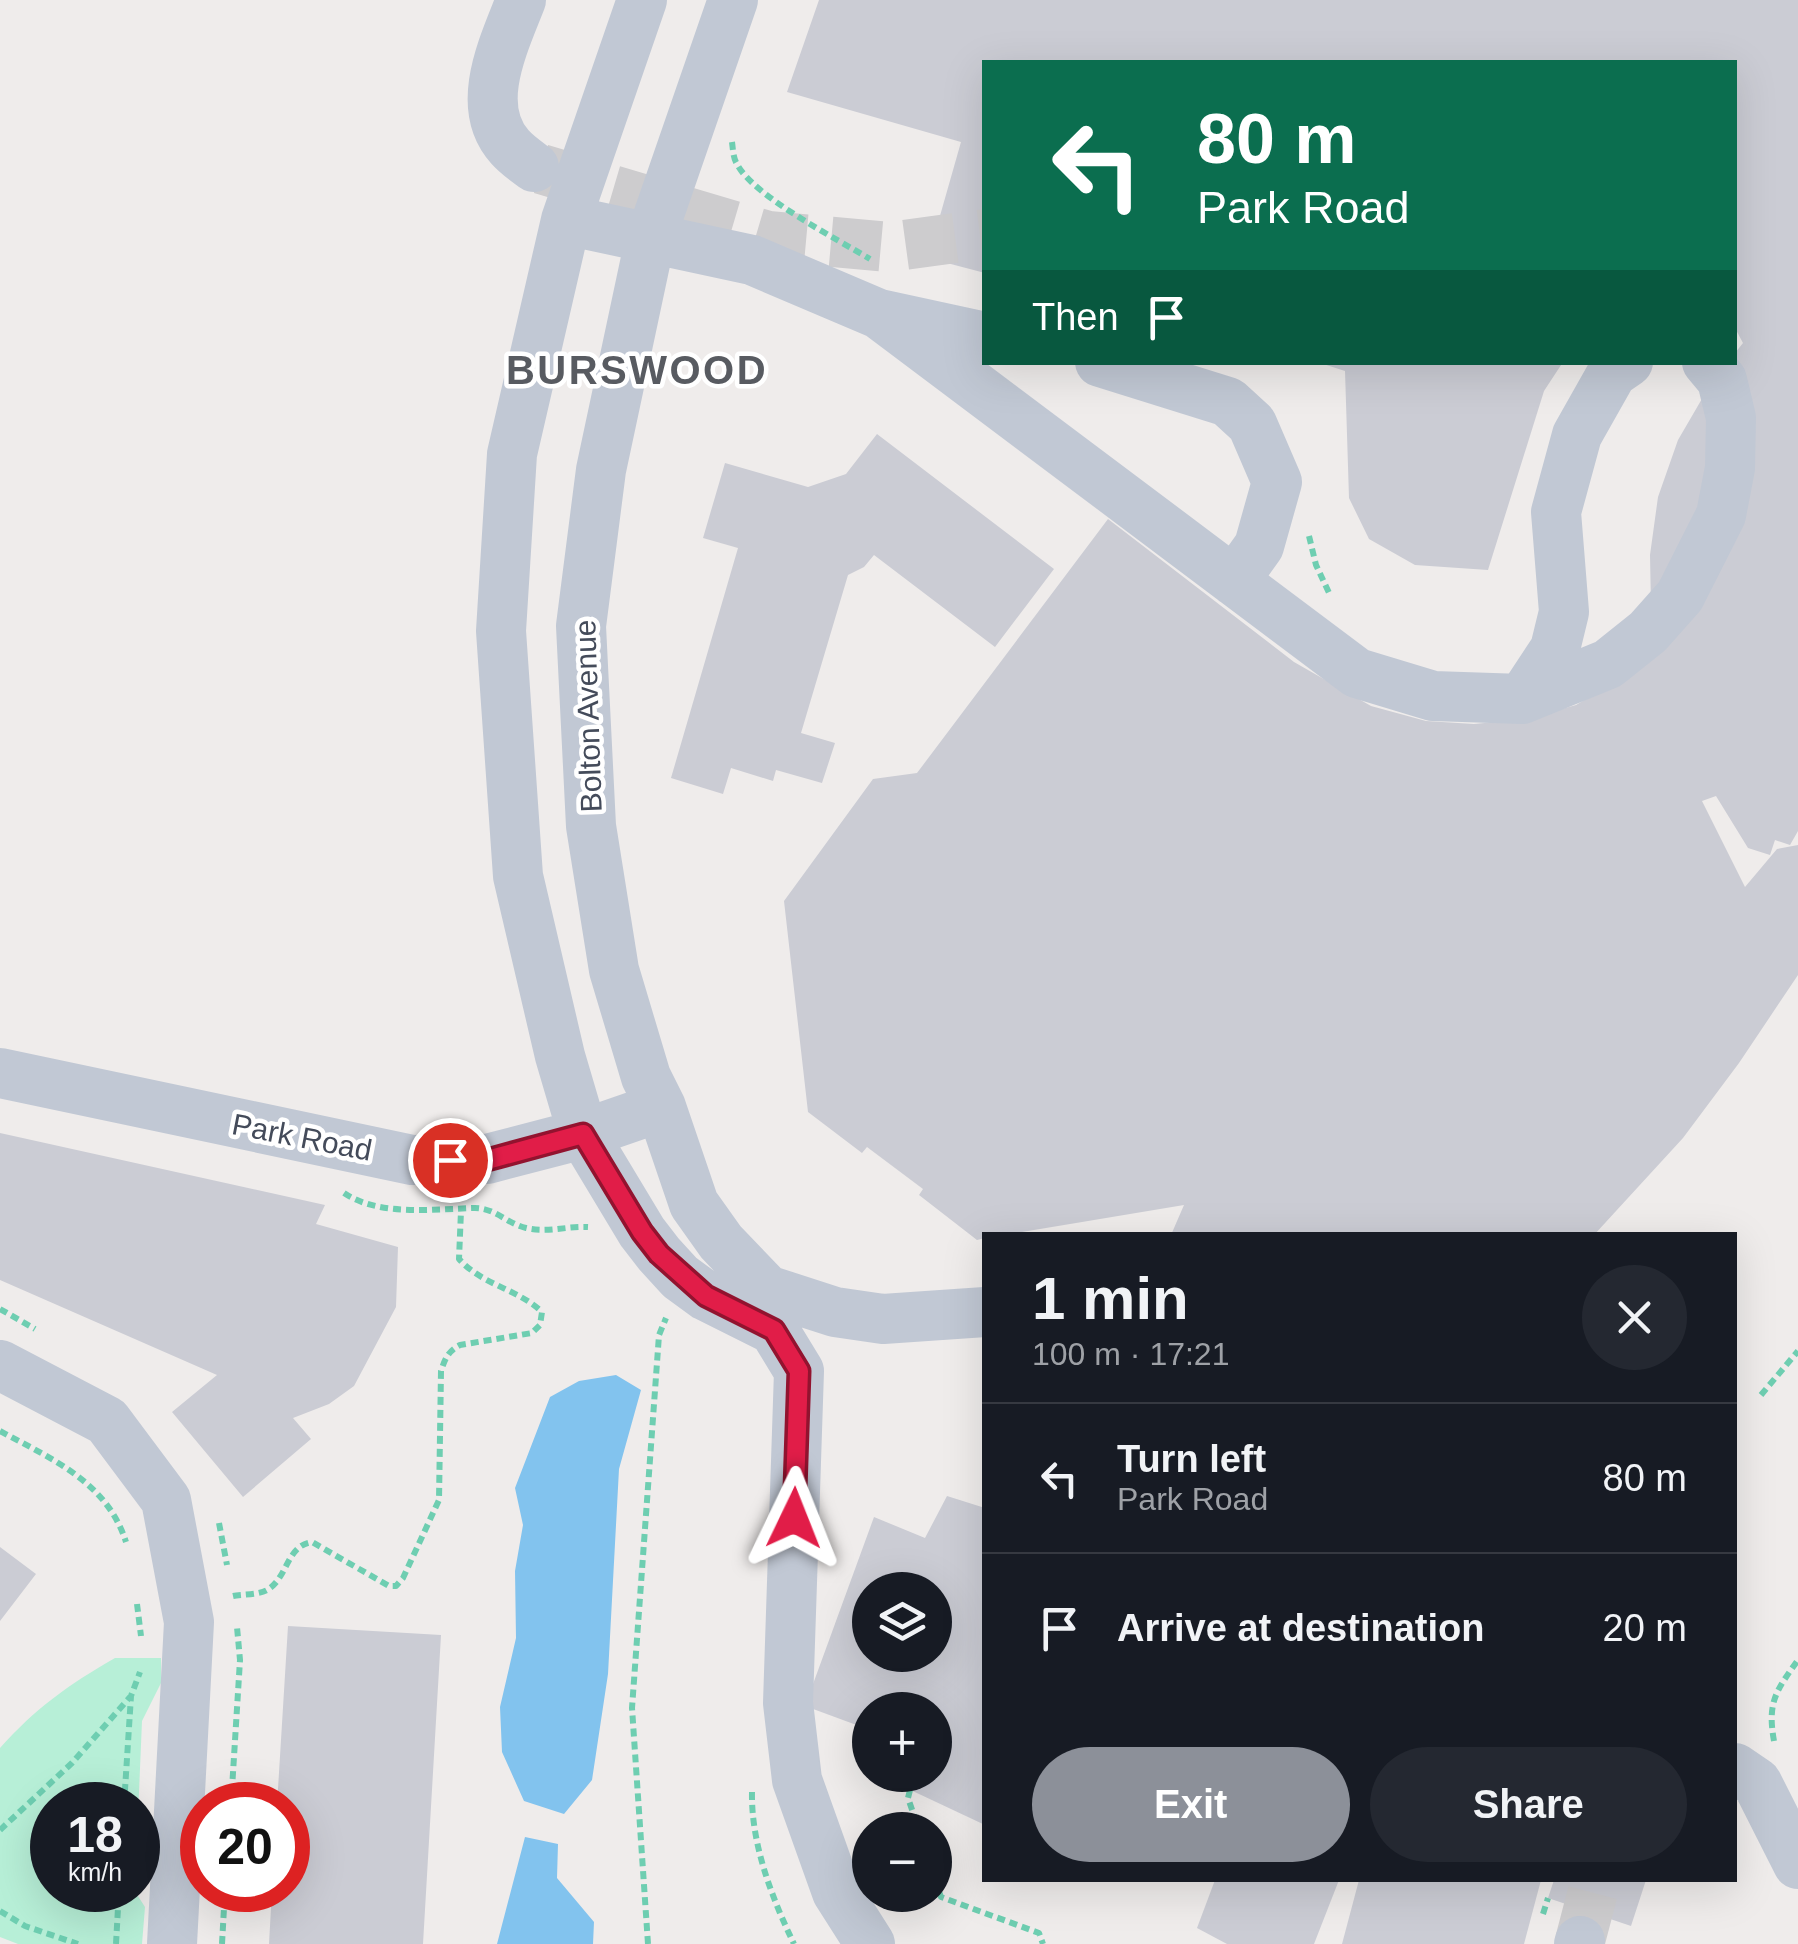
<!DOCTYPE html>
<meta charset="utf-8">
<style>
body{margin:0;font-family:Arial,sans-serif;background:#242831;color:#f1f3f6;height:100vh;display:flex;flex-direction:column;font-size:38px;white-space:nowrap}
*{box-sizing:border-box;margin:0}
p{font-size:32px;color:#9ea1a6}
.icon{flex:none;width:55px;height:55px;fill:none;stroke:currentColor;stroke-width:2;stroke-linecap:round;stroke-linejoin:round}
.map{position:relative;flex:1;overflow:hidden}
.side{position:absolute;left:982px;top:1232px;width:755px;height:650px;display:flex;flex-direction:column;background:#171b24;border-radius:0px;box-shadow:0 10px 40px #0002}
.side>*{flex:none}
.top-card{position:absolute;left:982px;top:60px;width:755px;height:305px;border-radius:0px;box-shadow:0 10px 40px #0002;background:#0b6e4f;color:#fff;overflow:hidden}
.buttons{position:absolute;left:852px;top:1572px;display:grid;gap:20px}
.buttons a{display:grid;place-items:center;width:100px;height:100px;border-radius:50%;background:#171b24;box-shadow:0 10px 40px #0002;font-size:50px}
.speed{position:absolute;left:30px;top:1782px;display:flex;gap:20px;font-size:50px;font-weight:700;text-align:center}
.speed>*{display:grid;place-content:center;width:130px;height:130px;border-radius:50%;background:#171b24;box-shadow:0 10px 40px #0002;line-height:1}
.speed small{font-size:25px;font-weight:400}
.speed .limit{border:15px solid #d22;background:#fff;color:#111}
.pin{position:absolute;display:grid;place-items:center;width:85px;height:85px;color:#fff;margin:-42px;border:5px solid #fff;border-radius:50%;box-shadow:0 2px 10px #0007}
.me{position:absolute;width:110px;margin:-55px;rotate:2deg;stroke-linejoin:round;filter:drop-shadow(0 0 8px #0008)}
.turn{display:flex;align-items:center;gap:35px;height:210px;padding:0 50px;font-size:45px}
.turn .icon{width:130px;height:130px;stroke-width:2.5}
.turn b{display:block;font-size:70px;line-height:85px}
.then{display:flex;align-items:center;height:95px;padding:0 50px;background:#0003;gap:20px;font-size:38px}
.round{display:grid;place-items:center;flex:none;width:105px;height:105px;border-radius:52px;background:#242831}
.summary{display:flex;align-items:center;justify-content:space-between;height:170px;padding:0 50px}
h1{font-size:60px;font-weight:700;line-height:75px}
.button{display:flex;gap:20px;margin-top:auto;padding:20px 50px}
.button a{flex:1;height:115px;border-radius:60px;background:#8c9099;color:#fff;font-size:40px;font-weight:700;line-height:115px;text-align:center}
.button a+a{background:#242831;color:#f1f3f6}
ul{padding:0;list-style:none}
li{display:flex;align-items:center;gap:30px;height:150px;padding:0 50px;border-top:2px solid #363941}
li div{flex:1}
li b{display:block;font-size:38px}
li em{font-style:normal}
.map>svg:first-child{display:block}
</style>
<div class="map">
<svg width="1798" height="1944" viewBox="0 0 1798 1944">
<rect width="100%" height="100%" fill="#efeceb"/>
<path fill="#b7efd7" d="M115,1658h46v25l-19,38 -4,95v-11h-86v85h82l11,17 -3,37h-124l-18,-7v-189c36,-40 68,-63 115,-90z"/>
<path fill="#82c3ee" d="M616,1375l25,15 -22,79 -11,205 -16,106 -28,34 -40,-13 -22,-49 -2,-45 16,-69 -1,-67 8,-46 -8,-37 35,-91 29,-16z
M525,1837l33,7 -1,34 37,44 -1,22h-96z"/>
<path fill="#cbccd4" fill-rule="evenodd" d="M819,0h979v831l-8,14 -15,-5 -5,15 -22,-7 -32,-52 -14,5 43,86 32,-38 21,-4v130l-59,88 -56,75 -89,97h-423l13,-30 -180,30h-19v3l-8,2 -58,-45 4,-6 -56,-42 -5,6 -54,-41 -24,-211 89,-122 44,-6 191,-254 186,143 77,44 55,15 48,3 52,-5 50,-14 47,-28 28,-70 -1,-52 8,-58 20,-57 32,-55 25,-23v-9l8,-10 -8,-15v-266h-750v211l-57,-15 33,-116 -174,-50z
M1317,362h246l-19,29 -56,179 -73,-5 -46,-26 -20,-41 -4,-127z
M877,434l177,135 -59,78 -121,-92 -10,12 -16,8 -47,158 34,10 -13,40 -46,-13 -3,11 -42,-13 -8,26 -52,-16 67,-230 -35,-10 22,-75 83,24 38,-13z
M0,1133l325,72 -9,19 82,23 -2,60 -42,79 -25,18 -36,14 18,21 -68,58 -71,-85 45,-37 -217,-95z
M947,1496l38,12v317l-83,-39 3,-11h30v-65h-65v20l-65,-24 69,-189 51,21zM870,1590h65v65h-65z
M0,1547l36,27 -36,47z
M288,1626l153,9 -18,309h-154l3,-54h16v-85h-11z
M1215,1880h124l-25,64h-87l-30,-16z
M1359,1880h182l-17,64h-182z
M1554,1880h92l-15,46 -83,-28z"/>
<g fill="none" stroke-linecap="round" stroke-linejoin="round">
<path stroke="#cdccce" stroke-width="50" stroke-dasharray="50 25" stroke-linecap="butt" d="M541,169l227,67 121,11 96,-13
M1580,1941l16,-61"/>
<path stroke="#6eceb1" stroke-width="6" stroke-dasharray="8 5" stroke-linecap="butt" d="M732,142c1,7 1,16 5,22 16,32 100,75 133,95
M1309,536l7,29 14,30
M344,1193c36,24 90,16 131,15 20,0 33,16 51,20 21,5 41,-2 62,-1
M0,1309l35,20
M1761,1395l37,-44
M0,1431c52,28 107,51 126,111
M219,1523l8,42
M233,1596c9,-2 25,-1 34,-6 21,-12 19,-44 45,-48l77,44h7l7,-8 36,-78 2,-129c4,-12 7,-20 19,-26l72,-12 8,-8 2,-13c-24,-23 -60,-27 -83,-53l2,-48
M137,1604l4,32
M1774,1741c-7,-39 2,-50 24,-81
M910,1790l-2,8 11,32
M752,1792c-1,52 20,106 42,152
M124,1805l7,-109 9,-24
M231,1805l9,-145 -3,-33
M0,1830l72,-67 58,-66
M935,1880l6,17 98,36 4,11
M0,1911l25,15 53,18
M1543,1914l5,-16
M116,1944l3,-54
M222,1944l3,-54
M648,1944l-16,-236 27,-373 7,-17"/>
<path stroke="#c1c8d4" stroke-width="50" d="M521,0c-17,44 -48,106 -11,147 7,8 16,14 24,20
M642,0l-76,220 -54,234 -11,177 17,245 42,180 23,78 59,98 17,22 21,23 26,19 68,34 25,41 -11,332 9,77 40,112 33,52
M733,0l-83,240 -49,230 -20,156 10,200 23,144 32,107 15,30 33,97 27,38 46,48 7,40
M566,220l186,40 127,54 106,23
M879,314l478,359 76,23 89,3 86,-35 40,-32 32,-36 41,-81 9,-47 1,-50 -9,-38 -15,-18
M1100,362l128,40 24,22 25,58 -18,64 -25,35
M1522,699l33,-50 9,-37 -8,-100 21,-77 35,-62 16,-11
M0,1073l412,87 75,-1 96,-25 78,-27
M767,1290l68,22 48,7 102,-7
M0,1365l107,56 59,79 23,122 -17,322
M1735,1768l22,15 41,81
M1579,1944l1,-3"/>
</g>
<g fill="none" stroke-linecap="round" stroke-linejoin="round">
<defs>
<path id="route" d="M450,1160h37l96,-26 59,98 17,22 47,42 68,34 25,41 -5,147"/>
</defs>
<use href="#route" stroke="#92132f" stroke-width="25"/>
<use href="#route" stroke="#e11d48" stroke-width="18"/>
</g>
<g text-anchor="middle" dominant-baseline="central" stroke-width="9" stroke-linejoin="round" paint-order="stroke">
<g font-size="30" fill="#444b5a" stroke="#fff">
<text transform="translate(588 716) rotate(-92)">Bolton Avenue</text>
<text transform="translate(302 1137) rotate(11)">Park Road</text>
</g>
<g font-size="40" font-weight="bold" letter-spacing="2.5" fill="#585b61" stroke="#fff">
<text x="637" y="370">BURSWOOD</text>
</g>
</g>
</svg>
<div class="buttons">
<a><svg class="icon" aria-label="layers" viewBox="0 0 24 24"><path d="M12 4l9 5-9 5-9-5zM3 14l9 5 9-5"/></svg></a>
<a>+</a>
<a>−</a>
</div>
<div class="speed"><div>18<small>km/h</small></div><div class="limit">20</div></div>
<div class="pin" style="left:450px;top:1160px;background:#d93025"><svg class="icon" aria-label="arrive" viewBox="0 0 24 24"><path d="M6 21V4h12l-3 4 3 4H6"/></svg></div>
<svg class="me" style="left:794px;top:1518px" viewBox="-20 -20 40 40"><path d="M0-17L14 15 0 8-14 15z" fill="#e11d48" stroke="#fff" stroke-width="4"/></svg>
<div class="top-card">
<div class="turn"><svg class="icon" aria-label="left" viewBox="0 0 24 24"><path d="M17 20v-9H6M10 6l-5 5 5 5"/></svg><div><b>80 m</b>Park Road</div></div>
<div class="then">Then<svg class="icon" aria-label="arrive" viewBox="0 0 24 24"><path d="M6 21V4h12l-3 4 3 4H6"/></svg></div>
</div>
<section class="side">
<div class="summary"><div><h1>1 min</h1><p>100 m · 17:21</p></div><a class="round"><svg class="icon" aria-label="close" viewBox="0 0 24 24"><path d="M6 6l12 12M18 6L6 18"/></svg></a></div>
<ul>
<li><svg class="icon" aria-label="left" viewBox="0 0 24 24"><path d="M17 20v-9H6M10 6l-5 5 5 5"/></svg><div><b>Turn left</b><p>Park Road</p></div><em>80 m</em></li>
<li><svg class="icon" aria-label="arrive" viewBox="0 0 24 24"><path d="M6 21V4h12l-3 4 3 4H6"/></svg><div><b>Arrive at destination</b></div><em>20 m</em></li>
</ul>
<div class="button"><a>Exit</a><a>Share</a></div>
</section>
</div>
